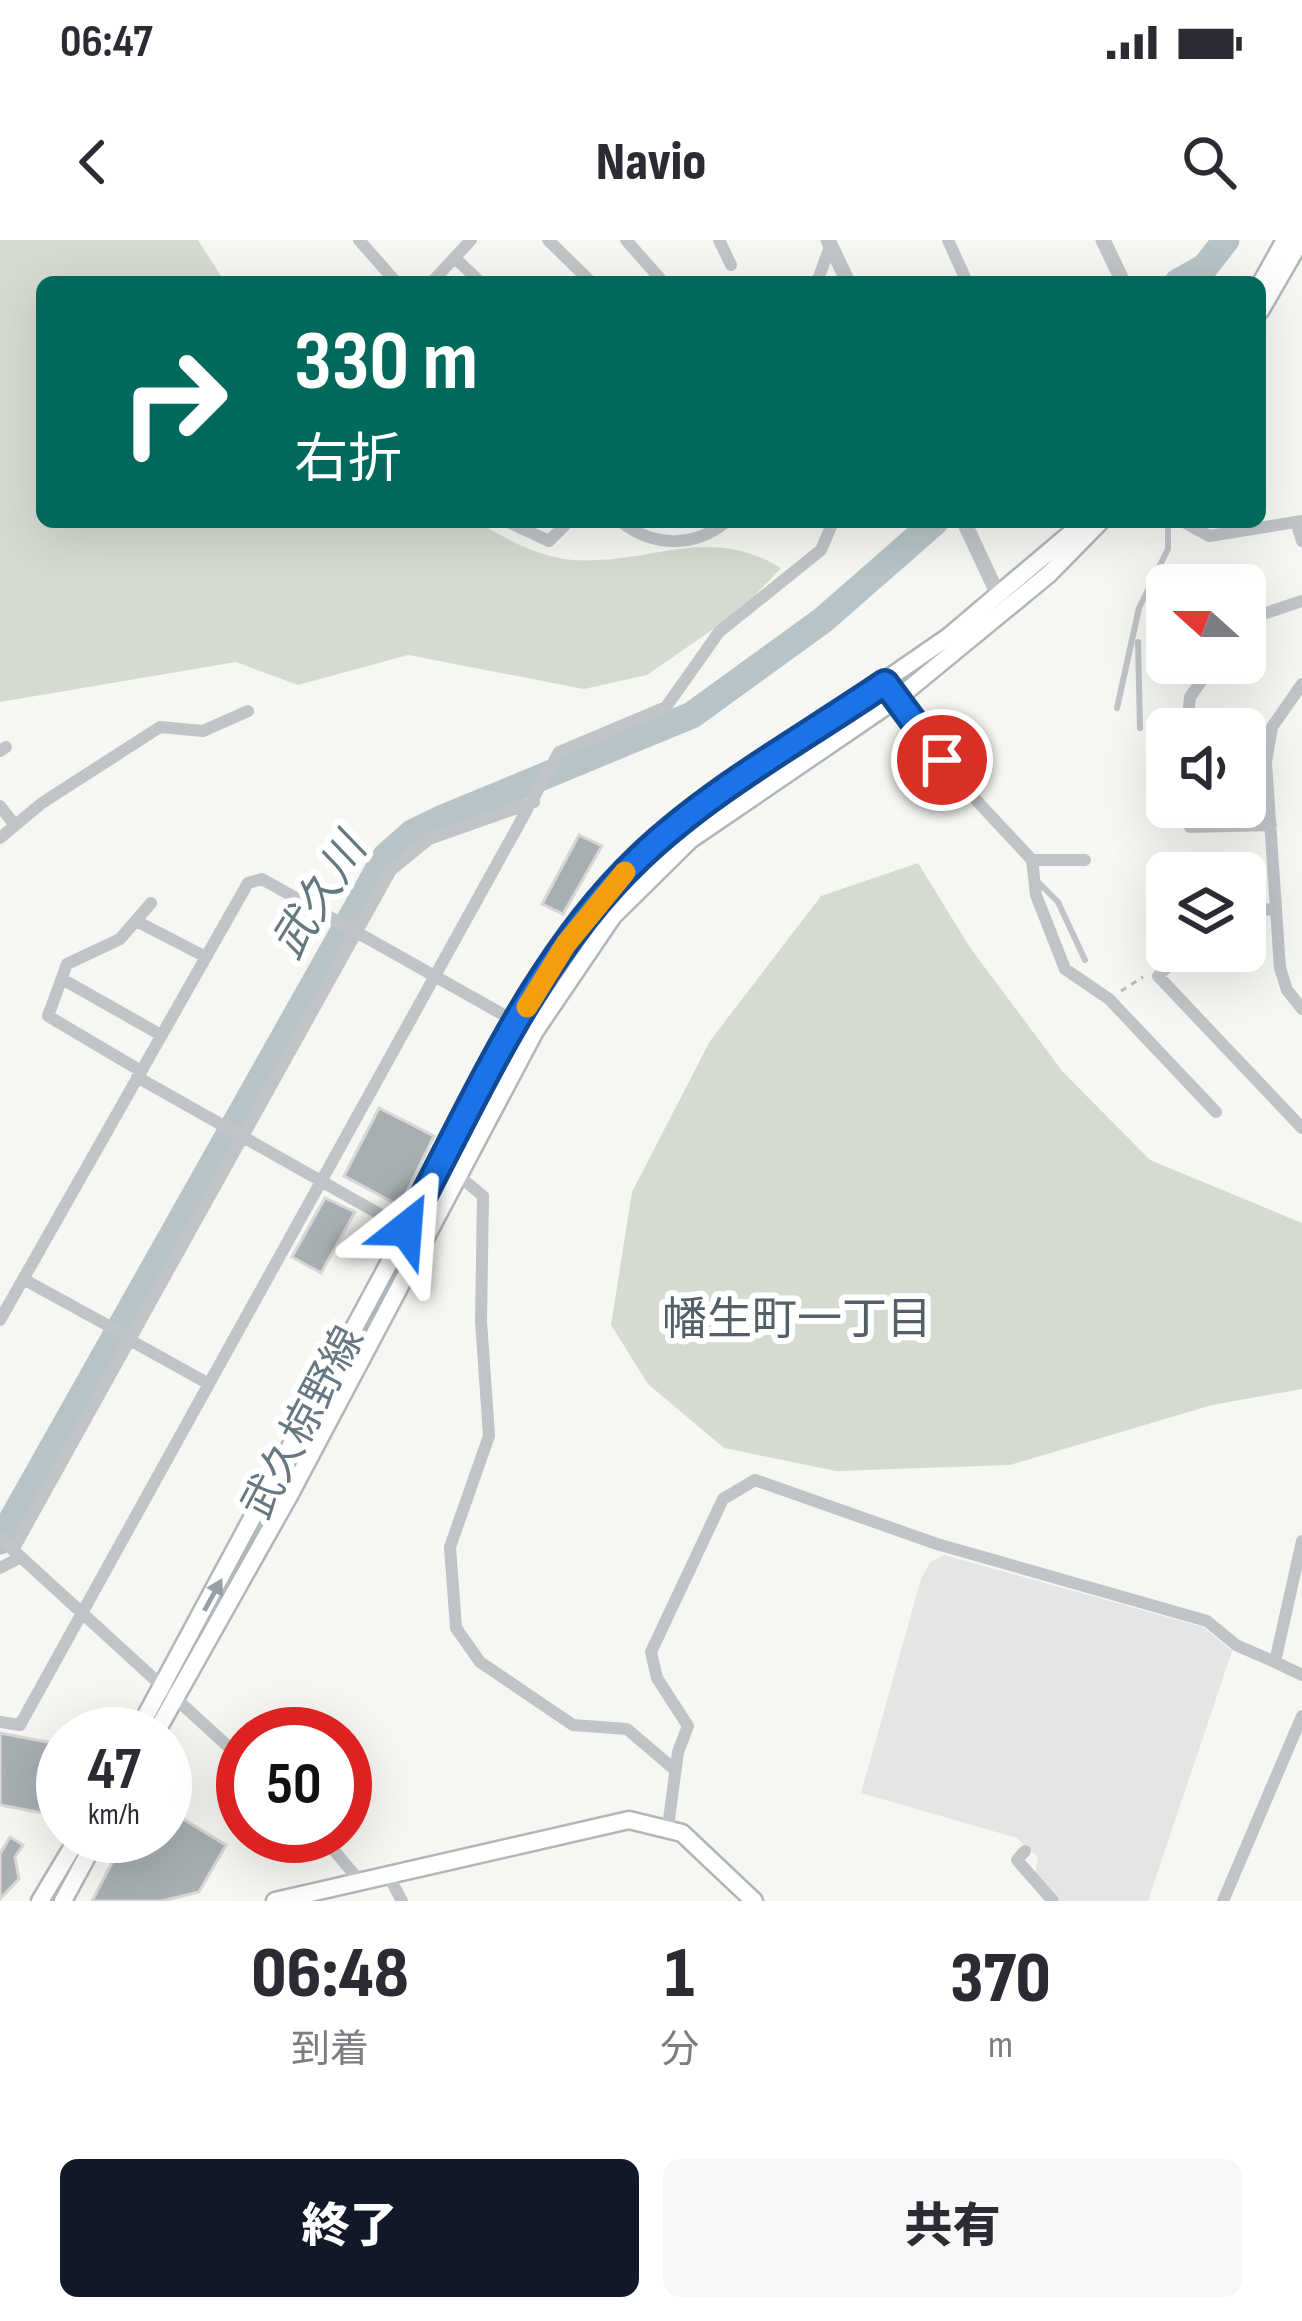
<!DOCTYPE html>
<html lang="ja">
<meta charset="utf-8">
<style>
body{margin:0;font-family:"Sofia Sans Condensed","Noto Sans JP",sans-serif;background:#f7f7f7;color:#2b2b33;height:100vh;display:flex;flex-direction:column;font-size:45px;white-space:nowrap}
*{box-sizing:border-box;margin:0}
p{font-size:39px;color:#7c7c81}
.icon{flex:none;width:66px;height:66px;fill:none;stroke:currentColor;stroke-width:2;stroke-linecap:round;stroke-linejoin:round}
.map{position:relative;height:1661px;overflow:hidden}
.sheet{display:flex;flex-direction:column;background:#fff;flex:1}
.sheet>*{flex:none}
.top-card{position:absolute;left:36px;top:36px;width:1230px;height:252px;border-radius:18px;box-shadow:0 12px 48px #0002;background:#00695c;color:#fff;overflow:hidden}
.needle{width:78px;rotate:291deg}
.fabs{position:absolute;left:1146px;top:324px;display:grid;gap:24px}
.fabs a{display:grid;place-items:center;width:120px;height:120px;border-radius:18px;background:#fff;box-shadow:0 12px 48px #0002;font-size:60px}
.speed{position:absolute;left:36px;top:1467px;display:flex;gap:24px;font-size:60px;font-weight:700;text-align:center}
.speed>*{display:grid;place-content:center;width:156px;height:156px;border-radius:50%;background:#fff;box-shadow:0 12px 48px #0002;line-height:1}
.speed small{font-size:30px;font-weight:400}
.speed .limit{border:18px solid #d22;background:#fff;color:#111}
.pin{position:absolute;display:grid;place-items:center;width:102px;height:102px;color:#fff;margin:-51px;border:6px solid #fff;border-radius:50%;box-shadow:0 3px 12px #0007}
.me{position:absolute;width:132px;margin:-66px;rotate:28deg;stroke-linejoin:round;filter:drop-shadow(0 0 9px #0008)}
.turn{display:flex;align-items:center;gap:42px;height:252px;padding:0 60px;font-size:54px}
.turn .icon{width:156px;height:156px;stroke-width:2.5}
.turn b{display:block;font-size:84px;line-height:102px}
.eta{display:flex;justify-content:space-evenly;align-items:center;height:204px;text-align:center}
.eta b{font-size:72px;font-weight:800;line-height:84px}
.primary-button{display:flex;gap:24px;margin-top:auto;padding:24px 60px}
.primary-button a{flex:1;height:138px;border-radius:18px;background:#111827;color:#fff;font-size:48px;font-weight:800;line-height:138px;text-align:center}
.primary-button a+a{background:#f7f7f7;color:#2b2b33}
.status{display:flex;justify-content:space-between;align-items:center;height:84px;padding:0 60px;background:#fff;direction:ltr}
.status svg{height:33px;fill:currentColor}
header{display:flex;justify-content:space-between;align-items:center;height:156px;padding:0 60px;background:#fff;font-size:54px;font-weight:800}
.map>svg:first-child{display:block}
</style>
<div class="status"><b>06:47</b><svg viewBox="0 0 49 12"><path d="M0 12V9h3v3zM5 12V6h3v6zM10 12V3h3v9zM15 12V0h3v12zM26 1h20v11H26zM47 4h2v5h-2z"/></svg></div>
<header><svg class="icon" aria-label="back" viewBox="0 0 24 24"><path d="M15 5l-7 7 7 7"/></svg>Navio<svg class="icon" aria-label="search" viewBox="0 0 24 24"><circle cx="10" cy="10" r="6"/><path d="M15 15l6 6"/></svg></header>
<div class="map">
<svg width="1302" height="1661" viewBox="0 0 1302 1661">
<rect width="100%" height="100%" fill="#f6f6f3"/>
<path fill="#e4e5e4" d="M944,1315l259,72 29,24 -84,250h-88l-25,-27 3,-17 -21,-19 -156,-45 60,-214 9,-17z"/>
<path fill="#d6dbd2" d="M0,0h198l27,42h-183v240h437c25,17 63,36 94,38 80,5 133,-37 208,8l-40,42 -94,65 -63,14 -176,-34 -110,30 -62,-23 -236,40z
M918,623l53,86 92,123 87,88 152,63v166l-90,16 -202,60 -174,6 -112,-23 -76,-64 -37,-59 21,-133 78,-151 111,-145z"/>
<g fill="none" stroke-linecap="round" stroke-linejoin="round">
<path stroke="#b7c3c6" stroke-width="27" d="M1178,42l27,-15 21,-27
M0,1301l386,-685 26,-23 31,-15 249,-103 131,-95 112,-98"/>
</g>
<path fill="#a7afb3" stroke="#d8d7d6" stroke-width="3" d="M579,595l23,11 -39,68 -21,-10z
M379,868l55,28 -34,70 -56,-30z
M325,958l30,14 -34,61 -29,-16z
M0,1493l63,12 -4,71 -59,-11z
M165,1568l61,37 -27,47 -37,9h-70l34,-65h39z
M10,1597l13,8 -8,12 4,22 -19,20v-45z"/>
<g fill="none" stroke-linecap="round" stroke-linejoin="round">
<defs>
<path id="secondary" d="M1260,45l25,-45
M1260,71l41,-71
M136,1494l382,-711 79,-119 80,-80 271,-187 136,-115
M155,1494l135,-240 245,-463 78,-115 77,-76 208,-142 151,-124 51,-52
M40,1661l39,-65
M63,1661l35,-65
M275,1661l354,-81 53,13 72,68"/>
</defs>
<use href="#secondary" stroke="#b0b6ba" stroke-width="21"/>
<path stroke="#b8bbbd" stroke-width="3" stroke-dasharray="6 6" stroke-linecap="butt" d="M1121,751l22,-14"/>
<path stroke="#c0c4c7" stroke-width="6" d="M1138,402l2,86
M1117,468l22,-100 29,-59v-27
M1036,640l22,22 27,58"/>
<path stroke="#c0c4c7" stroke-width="12" d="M359,0l37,42
M548,0l43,42
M626,0l37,42
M719,0l12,25
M948,0l19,42
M455,18l25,24
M432,42l39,-42
M817,42l14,-38
M508,282l41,19 19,-19
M621,282c33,25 72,26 105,0
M1184,282l25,14 93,-15
M1296,282l6,19
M1245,380l57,-19
M885,443l78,103 69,74 4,35 29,74 44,30 107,113
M1302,444l-30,43 -6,35 14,206 7,22 15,19
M1187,489l3,-32 24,-34
M0,511l6,-4
M0,566l14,18
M1190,567v20l81,-2
M0,598l42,-35 118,-76 43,4 45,-20
M1032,620h53
M1245,668l30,2
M138,682l68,35
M1184,711l-26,25 144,152
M62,739l99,56
M141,831l-93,-55 19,-52 53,-25 31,-36
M137,837l276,156
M459,936l24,20 -2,125 8,115 -39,111 6,81 24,34 93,63 54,4 48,41
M23,1039l106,58
M0,1080l248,-437 14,-4 256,144
M128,1099l81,45
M0,1298l243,222
M1302,1301l-27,121 27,13
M13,1310l378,-680 38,-31 105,-37
M0,1328l21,-11
M0,1482l20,3 539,-973 107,-45 53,-75 102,-82 12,-28
M668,1587l10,-75 10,-26 -31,-48 -6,-26 72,-153 32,-19 182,64 270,77 29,24 39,17
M322,1596l36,43
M1025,1611l-8,9 36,41
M387,1633l15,28
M1223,1661l79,-185"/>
<path stroke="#c0c4c7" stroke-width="15" d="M828,0l20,42
M1103,0l20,42
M964,282l38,81"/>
<use href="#secondary" stroke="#fff" stroke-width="16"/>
</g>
<defs><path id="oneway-solid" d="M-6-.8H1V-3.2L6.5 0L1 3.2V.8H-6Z" transform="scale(3)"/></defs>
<use fill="#95a0a8" href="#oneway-solid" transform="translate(213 1355) rotate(-61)"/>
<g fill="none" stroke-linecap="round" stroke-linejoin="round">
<defs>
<path id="route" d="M406,989c68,-126 128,-271 233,-371 72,-69 164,-119 246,-175l57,77"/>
</defs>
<use href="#route" stroke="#114b97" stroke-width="30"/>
<use href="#route" stroke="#1a73e8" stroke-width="21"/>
<path stroke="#f59e0b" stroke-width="21" d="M527,767l39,-63 59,-72"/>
</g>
<g text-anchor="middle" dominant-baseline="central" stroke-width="12" stroke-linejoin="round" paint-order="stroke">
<g font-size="42" fill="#677882" stroke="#fff">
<text transform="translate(304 1183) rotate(-62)">武久椋野線</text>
</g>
<g font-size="45" font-style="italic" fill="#63797f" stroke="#fff">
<text transform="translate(320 657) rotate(-58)">武久川</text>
</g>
<g font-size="45" fill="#546068" stroke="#fff">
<text x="797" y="1080">幡生町一丁目</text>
</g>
</g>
</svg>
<div class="fabs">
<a><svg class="needle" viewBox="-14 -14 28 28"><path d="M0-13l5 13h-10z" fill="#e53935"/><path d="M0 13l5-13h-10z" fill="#7c7c81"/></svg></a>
<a><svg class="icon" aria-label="sound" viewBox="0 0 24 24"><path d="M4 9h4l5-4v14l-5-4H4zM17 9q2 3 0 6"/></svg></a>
<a><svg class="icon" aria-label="layers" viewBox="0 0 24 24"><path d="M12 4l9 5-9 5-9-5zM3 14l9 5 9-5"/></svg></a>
</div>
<div class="speed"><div>47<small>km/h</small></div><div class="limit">50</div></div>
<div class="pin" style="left:942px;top:520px;background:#d93025"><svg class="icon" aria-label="arrive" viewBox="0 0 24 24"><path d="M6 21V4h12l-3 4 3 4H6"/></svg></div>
<svg class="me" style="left:406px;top:989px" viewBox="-20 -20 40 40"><path d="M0-17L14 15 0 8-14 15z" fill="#1a73e8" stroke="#fff" stroke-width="4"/></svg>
<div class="top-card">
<div class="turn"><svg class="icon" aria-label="right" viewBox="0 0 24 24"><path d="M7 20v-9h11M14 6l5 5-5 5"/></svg><div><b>330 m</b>右折</div></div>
</div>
</div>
<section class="sheet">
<div class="eta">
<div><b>06:48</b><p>到着</p></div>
<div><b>1</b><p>分</p></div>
<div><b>370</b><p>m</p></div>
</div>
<div class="primary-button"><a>終了</a><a>共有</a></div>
</section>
